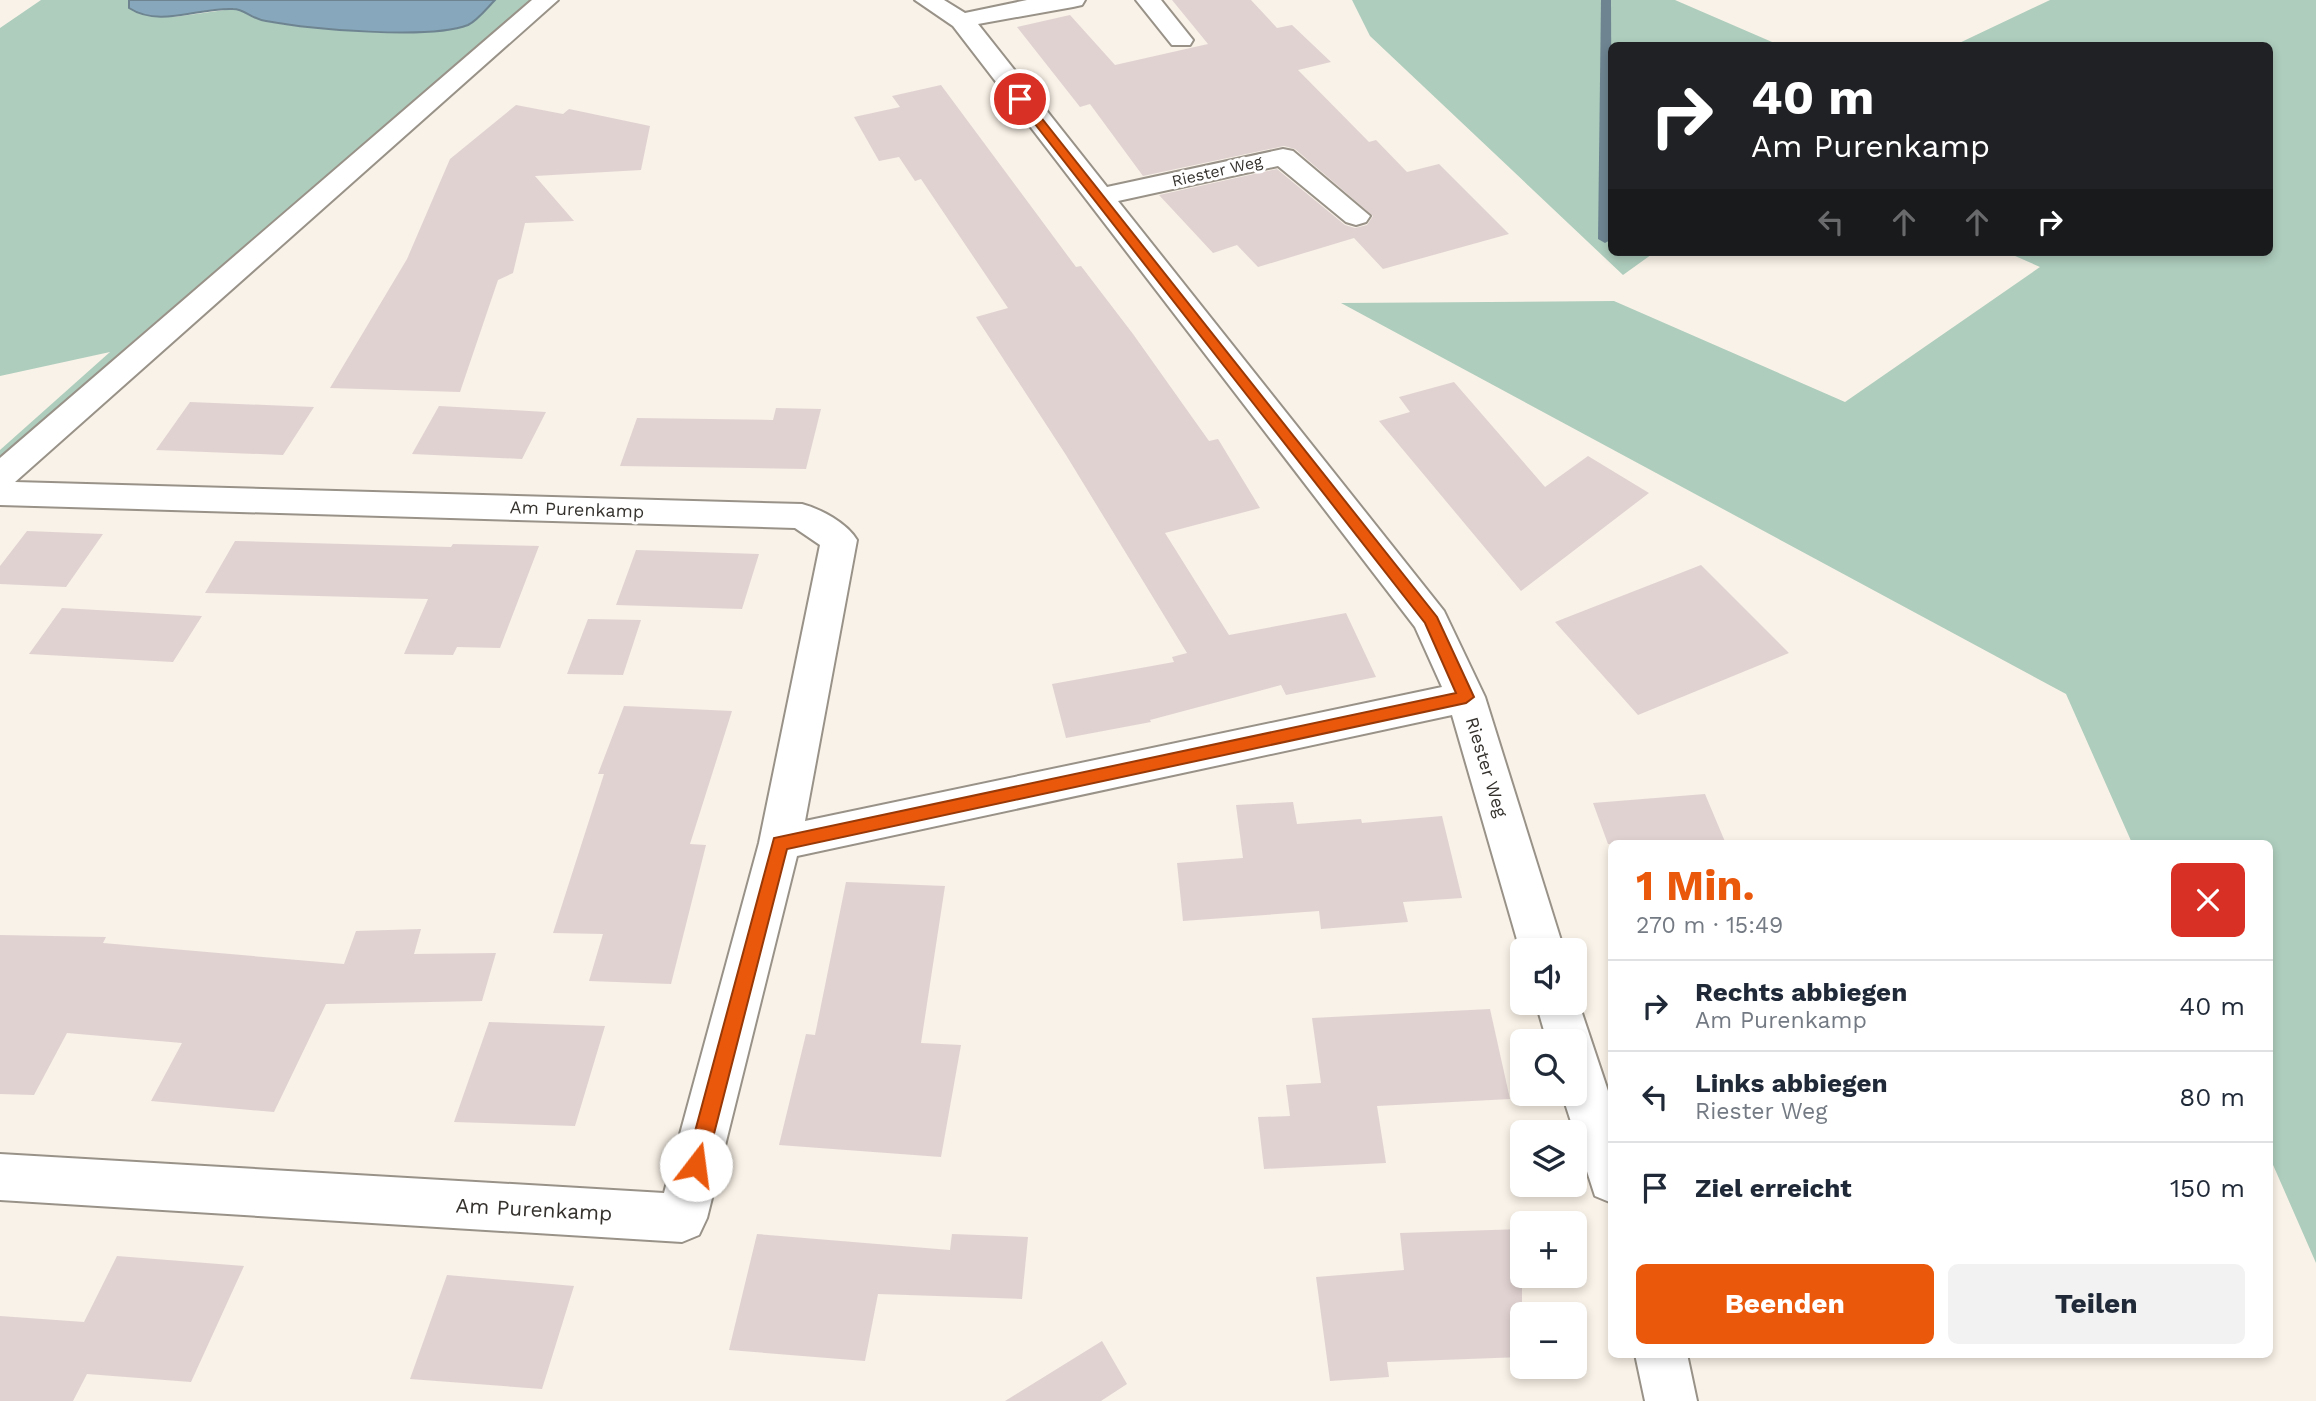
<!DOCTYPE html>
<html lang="de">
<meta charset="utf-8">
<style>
body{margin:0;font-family:"Work Sans",sans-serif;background:#f2f2f3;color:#1f2937;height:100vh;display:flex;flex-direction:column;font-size:26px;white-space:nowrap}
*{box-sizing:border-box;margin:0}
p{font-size:23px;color:#747a83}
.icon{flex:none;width:38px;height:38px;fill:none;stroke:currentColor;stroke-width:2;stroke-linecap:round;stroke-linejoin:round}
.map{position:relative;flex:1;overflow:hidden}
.panel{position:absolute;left:1608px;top:840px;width:665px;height:518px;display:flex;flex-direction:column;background:#fff;border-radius:10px;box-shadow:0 4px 10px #0003}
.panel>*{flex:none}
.top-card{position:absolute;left:1608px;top:42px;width:665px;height:214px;border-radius:10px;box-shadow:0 4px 10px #0003;background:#202124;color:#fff;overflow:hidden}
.fabs{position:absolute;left:1510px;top:938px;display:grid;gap:14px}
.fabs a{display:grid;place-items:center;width:77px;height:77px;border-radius:10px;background:#fff;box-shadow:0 4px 10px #0003;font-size:35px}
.pin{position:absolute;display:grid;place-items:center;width:60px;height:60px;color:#fff;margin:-30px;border:4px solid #fff;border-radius:50%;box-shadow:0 2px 7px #0007}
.me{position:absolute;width:77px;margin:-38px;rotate:15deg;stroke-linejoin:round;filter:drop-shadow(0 0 5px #0008)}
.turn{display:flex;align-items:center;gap:24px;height:147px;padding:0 28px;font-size:32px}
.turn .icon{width:91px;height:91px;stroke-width:2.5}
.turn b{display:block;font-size:49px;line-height:60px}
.lanes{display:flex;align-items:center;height:66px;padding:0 28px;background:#0003;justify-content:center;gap:35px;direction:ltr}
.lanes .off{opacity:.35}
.round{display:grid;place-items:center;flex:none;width:74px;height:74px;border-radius:10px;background:#f2f2f3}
.headline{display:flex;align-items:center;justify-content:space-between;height:119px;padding:0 28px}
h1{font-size:42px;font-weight:700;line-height:52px;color:#ea580c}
.cta{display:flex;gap:14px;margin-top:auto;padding:14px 28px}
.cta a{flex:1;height:80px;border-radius:10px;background:#ea580c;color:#fff;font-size:28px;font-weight:700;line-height:80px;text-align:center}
.cta a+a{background:#f2f2f3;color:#1f2937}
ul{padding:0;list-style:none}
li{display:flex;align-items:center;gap:21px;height:91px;padding:0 28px;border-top:2px solid #e0e1e3}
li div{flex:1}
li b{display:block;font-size:26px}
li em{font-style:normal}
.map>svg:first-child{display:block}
</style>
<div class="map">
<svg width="2316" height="1401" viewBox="0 0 2316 1401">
<rect width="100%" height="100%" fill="#f9f2e8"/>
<path fill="#aecdbd" d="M41,0h88v8l45,9 58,-8 238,15 25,-24h38l-408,348 -125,113v-11l110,-98 -110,24v-348z
M1352,0h323l104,45 -167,1v206h43l-32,23 -253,-239z
M2050,0h266v1263l-46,-105v-314l-138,-1 -66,-149 -725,-391 273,-2 231,101 195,-135 -34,-15h264v-206l-315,-1z"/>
<path fill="#87a8bc" stroke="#6e8591" stroke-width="2" d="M129,0h366c-8,8 -17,20 -27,25 -38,15 -159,4 -202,-4 -15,-2 -21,-12 -33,-12 -34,-2 -73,19 -104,-1z"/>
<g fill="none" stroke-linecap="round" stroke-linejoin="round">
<path fill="#6e8591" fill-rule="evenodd" d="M1601,0h10l1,239 -7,4 -7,-4z"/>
</g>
<path fill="#e0d2d1" d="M1172,0h79l26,28 15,-3 39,37 -33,8 71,72 7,-2 31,32 32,-8 70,70 -126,35 -29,-31 -96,29 -21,-22 -24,8 -54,-58 118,-26 68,56 10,3 12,-3 6,-9 -78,-67 -11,-3 -141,30 -53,-72 -10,3 -63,-80 53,-12 45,50 93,-21z
M941,85l135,182 5,-1 52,68 76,107 9,-2 42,69 -95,25 64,102 117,-22 30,64 -90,18 -5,-10 -131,35 1,2 -85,16 -14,-54 122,-22 -2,-5 15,-4 -121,-198 -90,-138 32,-9 -87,-129 -6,2 -16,-24 -20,4 -25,-44 46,-10 -8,-11z
M516,105l47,9 6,-5 81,17 -9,44 -106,6 39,45 -49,2 -12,50 -15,7 -38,112 -130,-4 77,-129 43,-100z
M1454,382l91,105 43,-31 61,37 -128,98 -142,-170 31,-9 -11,-15z
M190,402l124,5 -31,48 -127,-5z
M439,406l107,6 -24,47 -110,-5z
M776,408l45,1 -15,60 -186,-3 17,-48 136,2z
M27,531l76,3 -37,53 -66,-3v-18z
M235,541l216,6 2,-3 86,2 -39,102 -43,-1 -4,8 -49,-1 24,-55 -223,-6z
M636,550l123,4 -17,55 -126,-4z
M1701,565l88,88 -151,62 -83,-93z
M62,608l140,8 -29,46 -144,-8z
M588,619l53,1 -18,55 -56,-1z
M624,706l108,5 -42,133 16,1 -35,139 -82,-3 14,-47 -50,-1 51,-159h-6z
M1705,794l21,50h-118l-15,-41z
M1293,802l4,22 64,-5 1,4 80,-7 20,82 -59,4 5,20 -87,7 -2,-18 -136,10 -6,-58 66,-5 -7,-53z
M846,882l99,4 -24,157 40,2 -20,112 -162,-12 27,-111 9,1z
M421,929l-7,25 82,-1 -14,48 -156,3 -52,108 -123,-11 31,-58 -115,-10 -33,62 -34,-1v-159l106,2 -3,6 241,21 12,-33z
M1490,1009l20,90 -133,7 9,57 -122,6 -6,-52 32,-1 -4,-31 35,-2 -9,-65z
M489,1022l116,4 -30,100 -121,-4z
M1522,1229v128l-135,5 2,15 -59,4 -14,-104 88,-7 -4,-37z
M757,1234l193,16 2,-16 76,3 -6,62 -144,-5 -13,67 -136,-11z
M117,1256l127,10 -53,116 -104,-8 -14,27h-73v-85l84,6z
M447,1275l127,11 -32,103 -132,-10z
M1102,1341l25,43 -26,17h-96z"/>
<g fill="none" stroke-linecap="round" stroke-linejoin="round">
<defs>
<path id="minor" d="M532,0h26l-543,482 787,22c19,5 45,19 55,36l-52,281 637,-134 -27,-60 -462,-601 -38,-26h29l21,13 62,-13h58l-3,5 -9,2 -95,17 129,163 176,-38 10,2 77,65 -4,6 -10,3 -10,-3 -68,-56 -160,35 326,410 41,86 79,253h-42v5l-2,-5 -68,-235 -655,141 -90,362 -8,17 -17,7 -682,-42v-46l664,39 95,-350 61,-298 -25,-17 -795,-23v-47z
M1136,0h25l32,40 -3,5h-18z
M1575,992l37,111v100l-17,-7 -33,-102h13v-53h-28l-11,-38h39z
M1635,1354h52l10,47h-52z"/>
</defs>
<use href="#minor" stroke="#989288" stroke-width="4"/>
<use href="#minor" fill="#fff" fill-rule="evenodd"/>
</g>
<path fill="#ea580c" stroke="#983908" stroke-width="2" d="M1017,96h7l413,521 37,80 -8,6 -679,146 -81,316 -3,6 -7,3 -7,-3 -3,-6 88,-327 682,-145 -31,-70 -408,-522z"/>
<g text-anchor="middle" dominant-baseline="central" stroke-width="6" stroke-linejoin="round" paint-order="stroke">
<g font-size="16" fill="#35322e" stroke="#fff">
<text transform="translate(1217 171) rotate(-13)">Riester Weg</text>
</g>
<g font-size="18" fill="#35322e" stroke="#fff">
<text transform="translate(577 509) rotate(2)">Am Purenkamp</text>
<text transform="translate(1487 767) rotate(73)">Riester Weg</text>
</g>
<g font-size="21" fill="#35322e" stroke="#fff">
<text transform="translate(534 1209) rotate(3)">Am Purenkamp</text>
</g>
</g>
</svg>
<div class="fabs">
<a><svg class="icon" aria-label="sound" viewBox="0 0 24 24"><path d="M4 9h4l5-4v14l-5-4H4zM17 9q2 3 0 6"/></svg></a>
<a><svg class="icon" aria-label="search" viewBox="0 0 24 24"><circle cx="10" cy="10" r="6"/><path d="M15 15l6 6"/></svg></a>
<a><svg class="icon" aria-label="layers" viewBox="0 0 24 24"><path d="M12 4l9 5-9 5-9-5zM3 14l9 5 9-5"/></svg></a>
<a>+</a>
<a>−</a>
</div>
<div class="pin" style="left:1020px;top:99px;background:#d93025"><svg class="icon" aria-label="arrive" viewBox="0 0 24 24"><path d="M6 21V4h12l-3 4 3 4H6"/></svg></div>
<svg class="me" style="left:696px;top:1165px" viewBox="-20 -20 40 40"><circle r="19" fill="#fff"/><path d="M0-13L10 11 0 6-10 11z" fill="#ea580c"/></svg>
<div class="top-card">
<div class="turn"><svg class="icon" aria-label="right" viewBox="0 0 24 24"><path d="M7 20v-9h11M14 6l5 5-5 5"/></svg><div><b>40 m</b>Am Purenkamp</div></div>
<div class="lanes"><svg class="icon off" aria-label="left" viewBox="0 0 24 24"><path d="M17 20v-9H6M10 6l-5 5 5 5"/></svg><svg class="icon off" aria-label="ahead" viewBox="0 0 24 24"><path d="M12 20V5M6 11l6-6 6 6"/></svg><svg class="icon off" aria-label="ahead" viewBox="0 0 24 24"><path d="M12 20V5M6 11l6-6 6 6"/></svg><svg class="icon" aria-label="right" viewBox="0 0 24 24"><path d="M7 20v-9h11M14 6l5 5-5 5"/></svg></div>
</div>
<section class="panel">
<div class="headline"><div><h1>1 Min.</h1><p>270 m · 15:49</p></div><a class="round" style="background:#d93025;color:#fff"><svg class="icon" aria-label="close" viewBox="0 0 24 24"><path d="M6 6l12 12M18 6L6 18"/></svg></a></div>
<ul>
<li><svg class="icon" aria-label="right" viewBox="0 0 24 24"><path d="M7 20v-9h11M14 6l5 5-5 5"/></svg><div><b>Rechts abbiegen</b><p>Am Purenkamp</p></div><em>40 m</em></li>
<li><svg class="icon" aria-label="left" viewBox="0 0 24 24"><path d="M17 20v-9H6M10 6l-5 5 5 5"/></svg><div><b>Links abbiegen</b><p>Riester Weg</p></div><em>80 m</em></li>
<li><svg class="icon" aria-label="arrive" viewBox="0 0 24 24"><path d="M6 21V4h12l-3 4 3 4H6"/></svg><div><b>Ziel erreicht</b></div><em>150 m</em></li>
</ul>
<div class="cta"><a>Beenden</a><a>Teilen</a></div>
</section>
</div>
